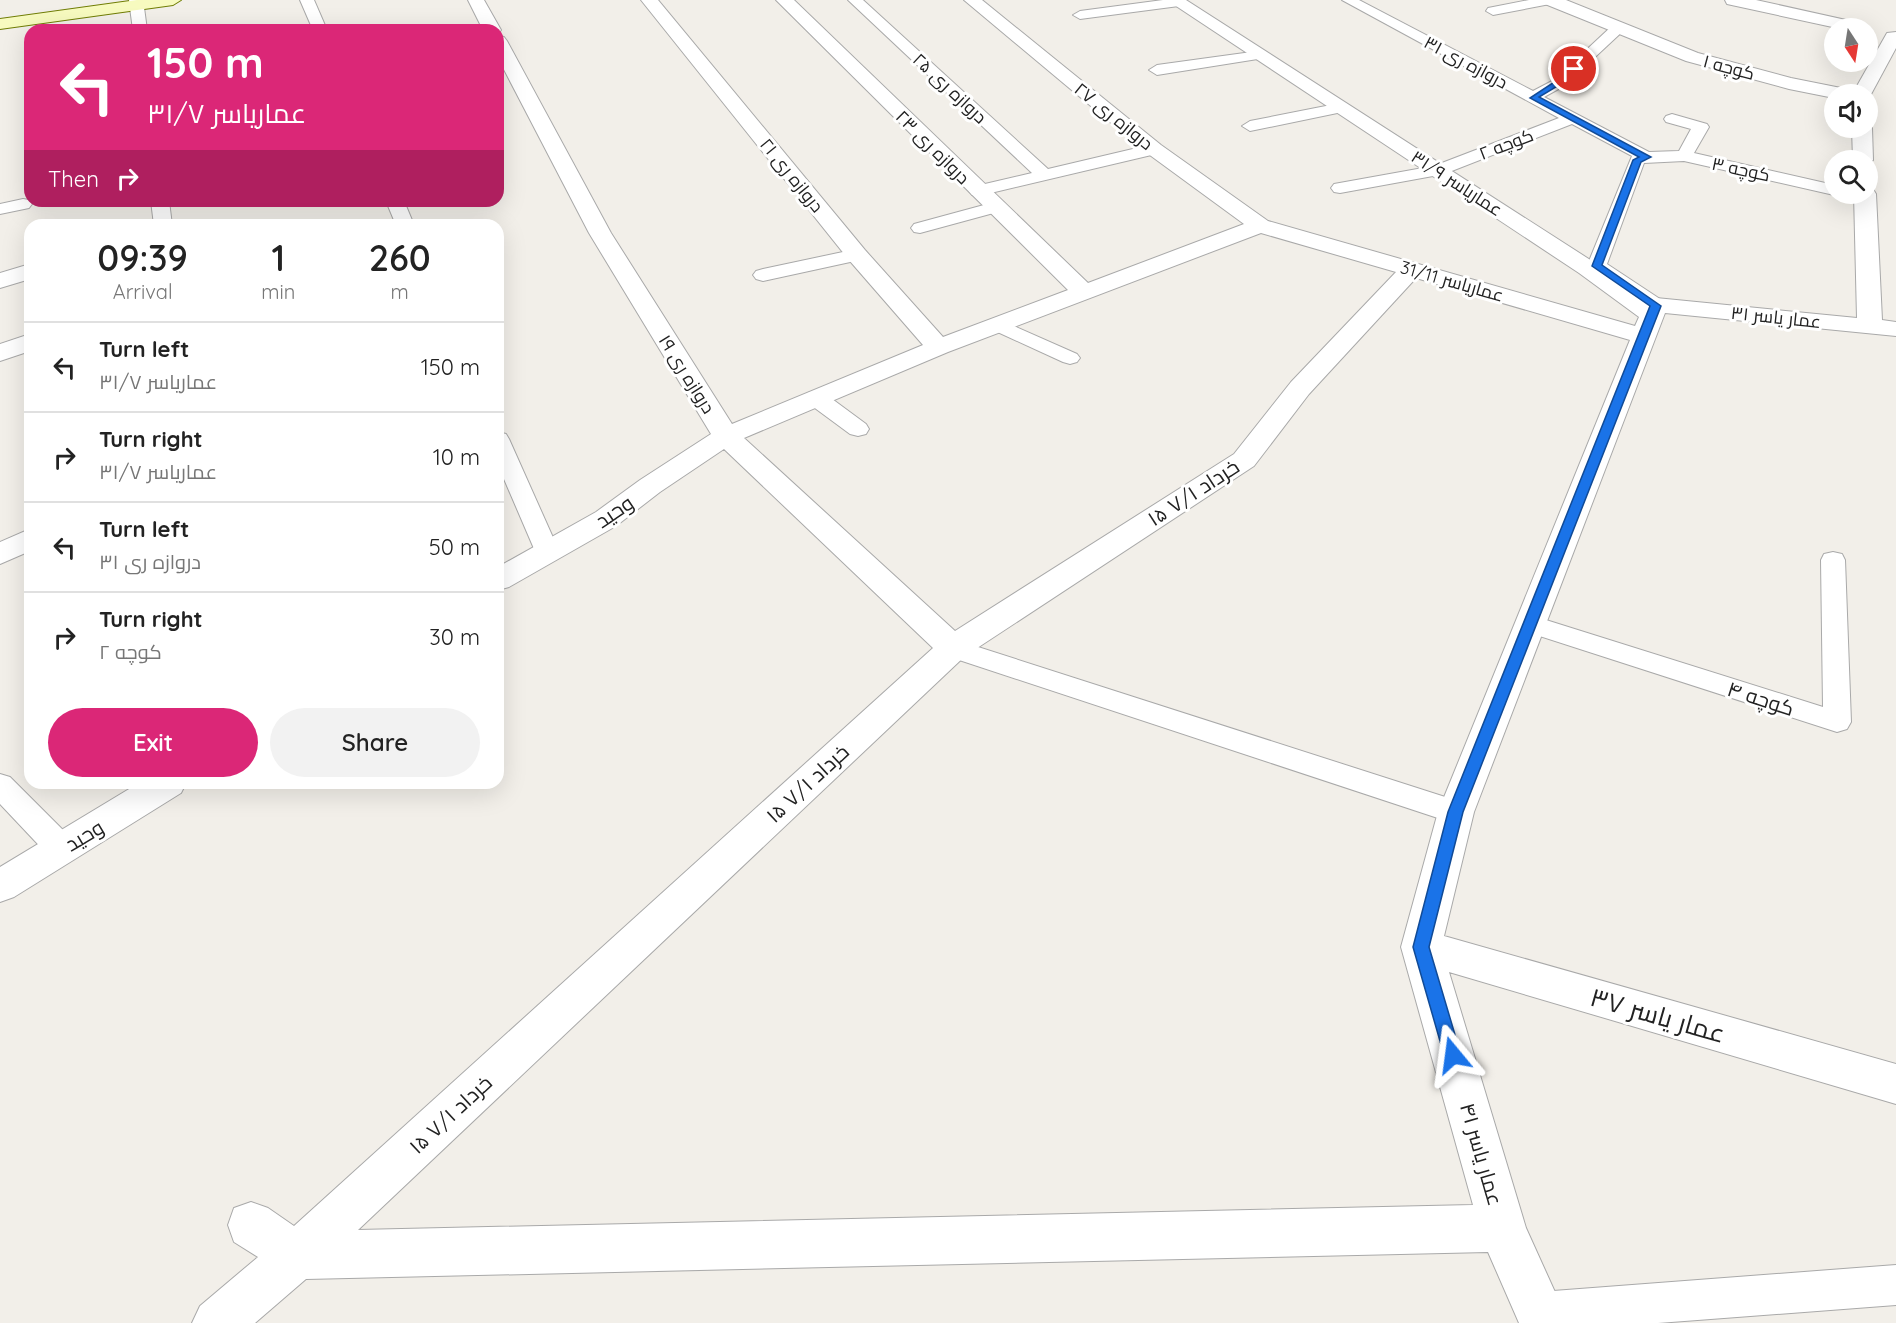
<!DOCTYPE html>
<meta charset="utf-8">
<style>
body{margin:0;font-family:Quicksand,Cairo,sans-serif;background:#f2f2f2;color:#222;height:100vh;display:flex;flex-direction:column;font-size:22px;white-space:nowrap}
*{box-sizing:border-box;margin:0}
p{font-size:20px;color:#767676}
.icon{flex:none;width:33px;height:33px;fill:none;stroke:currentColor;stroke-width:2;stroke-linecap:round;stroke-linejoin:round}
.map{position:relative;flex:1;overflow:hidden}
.drawer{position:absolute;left:24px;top:219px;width:480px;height:570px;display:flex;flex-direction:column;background:#fff;border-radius:18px;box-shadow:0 6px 24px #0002}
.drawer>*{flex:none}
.banner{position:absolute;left:24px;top:24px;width:480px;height:183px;border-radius:18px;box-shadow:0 6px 24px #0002;background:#db2777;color:#fff;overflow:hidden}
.needle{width:39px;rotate:168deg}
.fabs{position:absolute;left:1824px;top:18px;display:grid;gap:12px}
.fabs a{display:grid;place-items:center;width:54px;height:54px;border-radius:50%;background:#fff;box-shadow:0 6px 24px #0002;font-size:30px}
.pin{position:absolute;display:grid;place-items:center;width:51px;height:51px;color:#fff;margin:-26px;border:3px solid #fff;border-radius:50%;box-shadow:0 2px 6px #0007}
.me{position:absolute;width:66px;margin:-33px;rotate:344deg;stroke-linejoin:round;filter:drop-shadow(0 0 4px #0008)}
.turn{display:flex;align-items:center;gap:21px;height:126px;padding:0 24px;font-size:27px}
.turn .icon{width:78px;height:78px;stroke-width:2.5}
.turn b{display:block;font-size:42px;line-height:51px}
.then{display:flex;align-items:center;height:57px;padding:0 24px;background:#0003;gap:12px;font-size:22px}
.eta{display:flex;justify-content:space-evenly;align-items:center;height:102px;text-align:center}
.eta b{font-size:36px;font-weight:600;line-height:42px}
.button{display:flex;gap:12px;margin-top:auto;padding:12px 24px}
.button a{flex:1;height:69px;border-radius:36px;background:#db2777;color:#fff;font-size:24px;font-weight:600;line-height:69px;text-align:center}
.button a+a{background:#f2f2f2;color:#222}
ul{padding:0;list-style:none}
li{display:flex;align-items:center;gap:18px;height:90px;padding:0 24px;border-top:2px solid #e0e0e0}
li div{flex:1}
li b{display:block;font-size:22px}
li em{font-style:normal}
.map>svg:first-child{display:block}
</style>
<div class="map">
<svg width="1896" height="1323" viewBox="0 0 1896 1323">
<rect width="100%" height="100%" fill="#f2efe9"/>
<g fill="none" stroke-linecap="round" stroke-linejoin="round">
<defs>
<path id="lane" d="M129,0h14l4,30h-14z
M300,0h14l13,30h-14z
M848,0h15l185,169 106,-25 8,5 -2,4 -182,43 -6,-1 -3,-4 3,-4 60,-14z
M1163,0h21l2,2 -7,4 -99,13 -7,-4 7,-4z
M1342,0h17l174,91 21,-11 59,-55h10l2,3 -2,3 -59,55 -20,11 105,55 30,-1 12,-22 -25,-7 -2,-3 2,-3 6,-2 35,10 2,3 -15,26 140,32v9h6l-6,1 -150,-34 -40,2 -37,101 56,37 3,4 -3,4h-14l-62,-43 45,-110 -60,-32 -128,50 -104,19 -6,-1 -3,-4 3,-4 100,-18 125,-48z
M1529,0h28l-7,4 -57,11 -7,-4 2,-3z
M1259,51l5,1 2,3 -2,3 -107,17 -8,-5 8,-5z
M1341,103l8,5 -2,3 -97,20 -8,-5 8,-5z
M23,199l6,1 3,4 -3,4 -29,6v-10z
M151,201h18l3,24h-18z
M386,201h18l10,24h-18z
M995,202l6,1 3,4 -3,4 -81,22 -6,-1 -3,-4 3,-4z
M857,249l7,2 2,4 -2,4 -101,22 -7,-2 -3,-4 3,-4 7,-2z
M998,319l79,35 3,4 -3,4 -7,2 -7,-2 -72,-33 -3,-4 3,-4z
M816,391l8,2 42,31 3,5 -3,5 -8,2 -8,-2 -42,-31 -3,-5 3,-5z
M498,432l8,2 3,5 50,112 -3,6 -9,2 -9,-2 -3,-6 -37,-86z
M1833,552l9,2 3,6 6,162 -4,7 -10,3 -316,-102 -4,-6 4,-6 9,-3 293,92 -2,-147 3,-6z
M953,639l514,165 4,8 -4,8 -11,4 -512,-169 -4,-7 4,-7z
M0,774l10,3 62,62 4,9 -4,9 -11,3 -11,-3 -50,-53z
M1896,1265v40l-238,18h-134l-4,-11 6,-14 14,-6z"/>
<path id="street" d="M468,0h16l17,30 -3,4v-4h-15z
M641,0h17l207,250 78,87 125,-47 -292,-290h18l294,283 156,-59 -97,-71 -183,-153h18l179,145 107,76 367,105 4,-9 -60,-44 -412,-273h19l409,263 52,37 9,-2 201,20 -3,-124h14v-6l5,1 3,5 6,126 14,2v14l-231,-23 -191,499 -30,124 452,128v40l-447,-132 77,256 43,95h-50l-31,-71 -1182,27 -51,44h-63l8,-17 58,-49 -24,-15 -6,-17 6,-17 17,-6 17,6 26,18 639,-578 -209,-199 -64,43 -44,34 -107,61 -11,3v-23l98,-55 44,-32 71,-46 -122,-201 -91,-175v-22l6,1 3,4 104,192 121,191 191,-79 -74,-85zM1261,233l135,39 -105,110 -57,72 -279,177 -211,-193 204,-86zM1416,278l214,62 -192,472 -37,135 72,258 -1115,25 607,-574 289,-190 55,-72z
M1543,0h23l132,53 93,25 60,12 2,3 34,-60 9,-1v16l-27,50 -1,-4h-34v4l-45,-9 -103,-28 -141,-57z
M1725,0h31l108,24 3,4h-30l-110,-24z
M1868,123l4,5 1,32 -5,5v-5h-15l-1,-32h16z
M30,264v15l-30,9v-15z
M30,334v17l-30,10v-17z
M30,529v22l-30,13v-22z
M139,783h47l-5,10 -167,104 -14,5v-35z"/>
<path id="secondary" d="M137,0h44l-8,5 -173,24v-10z"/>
</defs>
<use href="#lane" stroke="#a9a9a9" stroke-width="2"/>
<use href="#street" stroke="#a9a9a9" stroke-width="2"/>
<use href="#secondary" stroke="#707d05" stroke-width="2"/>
<use href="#lane" fill="#fff" fill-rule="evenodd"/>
<use href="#street" fill="#fff" fill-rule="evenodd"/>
<use href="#secondary" fill="#f7fabf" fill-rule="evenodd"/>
</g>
<path fill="#1a73e8" stroke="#114b97" stroke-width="1.5" d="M1571,67l6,2 -16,15 -22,13 112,60 -10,5 -39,103 59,41 -198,506 -34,135 32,108 -2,6 -6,2 -7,-2 -2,-6 -31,-108 35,-135 202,-506 -58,-40 41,-106 6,-3 -109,-59 26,-17z"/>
<g text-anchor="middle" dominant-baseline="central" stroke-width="6" stroke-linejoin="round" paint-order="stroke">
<g font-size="18" fill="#222" stroke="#fff">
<text transform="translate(1466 62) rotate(28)">دروازه ری ۳۱</text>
<text transform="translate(1729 67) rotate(15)">کوچه ۱</text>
<text transform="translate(950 88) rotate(43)">دروازه ری ۲۵</text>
<text transform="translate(1114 116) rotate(39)">دروازه ری ۲۷</text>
<text transform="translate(1506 144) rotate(-21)">کوچه ۲</text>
<text transform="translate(933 147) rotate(45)">دروازه ری ۲۳</text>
<text transform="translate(1741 169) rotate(12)">کوچه ۳</text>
<text transform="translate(792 175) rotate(51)">دروازه ری ۲۱</text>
<text transform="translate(1457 183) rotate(33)">عماریاسر ۳۱/۹</text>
<text transform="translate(1452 281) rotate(16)">عماریاسر 31/11</text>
<text transform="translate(1776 317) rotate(6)">عمار یاسر ۳۱</text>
<text transform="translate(687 374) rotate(58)">دروازه ری ۱۹</text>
</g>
<g font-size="21" fill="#222" stroke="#fff">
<text transform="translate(1193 492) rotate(-33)">۱۵ خرداد ۷/۱</text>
<text transform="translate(614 511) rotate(-34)">وحید</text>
<text transform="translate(1761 698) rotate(18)">کوچه ۴</text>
<text transform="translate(807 783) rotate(-43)">۱۵ خرداد ۷/۱</text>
<text transform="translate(84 835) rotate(-31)">وحید</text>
<text transform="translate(450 1114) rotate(-43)">۱۵ خرداد ۷/۱</text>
<text transform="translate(1482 1154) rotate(74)">عمار یاسر ۴۱</text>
</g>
<g font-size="26" fill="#222" stroke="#fff">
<text transform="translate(1658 1015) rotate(16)">عمار یاسر ۳۷</text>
</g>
</g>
</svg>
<div class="fabs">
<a><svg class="needle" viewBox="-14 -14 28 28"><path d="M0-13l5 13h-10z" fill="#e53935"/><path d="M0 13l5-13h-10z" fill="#767676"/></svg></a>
<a><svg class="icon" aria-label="sound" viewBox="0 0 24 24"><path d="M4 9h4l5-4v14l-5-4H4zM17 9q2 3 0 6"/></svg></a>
<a><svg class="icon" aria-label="search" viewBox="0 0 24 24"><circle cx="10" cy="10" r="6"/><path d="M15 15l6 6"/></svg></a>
</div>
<div class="pin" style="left:1574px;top:69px;background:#d93025"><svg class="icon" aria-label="arrive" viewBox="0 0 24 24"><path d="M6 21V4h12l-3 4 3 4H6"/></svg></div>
<svg class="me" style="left:1453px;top:1055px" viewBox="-20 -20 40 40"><path d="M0-17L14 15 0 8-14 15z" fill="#1a73e8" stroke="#fff" stroke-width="4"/></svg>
<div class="banner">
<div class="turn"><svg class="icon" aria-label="left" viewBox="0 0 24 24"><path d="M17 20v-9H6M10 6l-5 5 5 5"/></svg><div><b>150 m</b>عماریاسر ۳۱/۷</div></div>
<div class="then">Then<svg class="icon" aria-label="right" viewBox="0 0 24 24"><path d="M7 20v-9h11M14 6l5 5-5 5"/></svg></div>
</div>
<section class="drawer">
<div class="eta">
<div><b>09:39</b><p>Arrival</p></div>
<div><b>1</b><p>min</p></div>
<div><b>260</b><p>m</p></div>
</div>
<ul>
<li><svg class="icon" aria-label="left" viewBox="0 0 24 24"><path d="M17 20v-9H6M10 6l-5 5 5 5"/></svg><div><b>Turn left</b><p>عماریاسر ۳۱/۷</p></div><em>150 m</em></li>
<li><svg class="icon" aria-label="right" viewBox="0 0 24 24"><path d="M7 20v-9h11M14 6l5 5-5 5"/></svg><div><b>Turn right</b><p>عماریاسر ۳۱/۷</p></div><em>10 m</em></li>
<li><svg class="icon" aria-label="left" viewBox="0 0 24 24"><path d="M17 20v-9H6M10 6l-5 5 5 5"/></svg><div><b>Turn left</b><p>دروازه ری ۳۱</p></div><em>50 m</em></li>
<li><svg class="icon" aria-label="right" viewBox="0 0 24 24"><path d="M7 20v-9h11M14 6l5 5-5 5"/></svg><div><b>Turn right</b><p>کوچه ۲</p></div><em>30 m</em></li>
</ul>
<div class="button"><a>Exit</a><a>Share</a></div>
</section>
</div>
